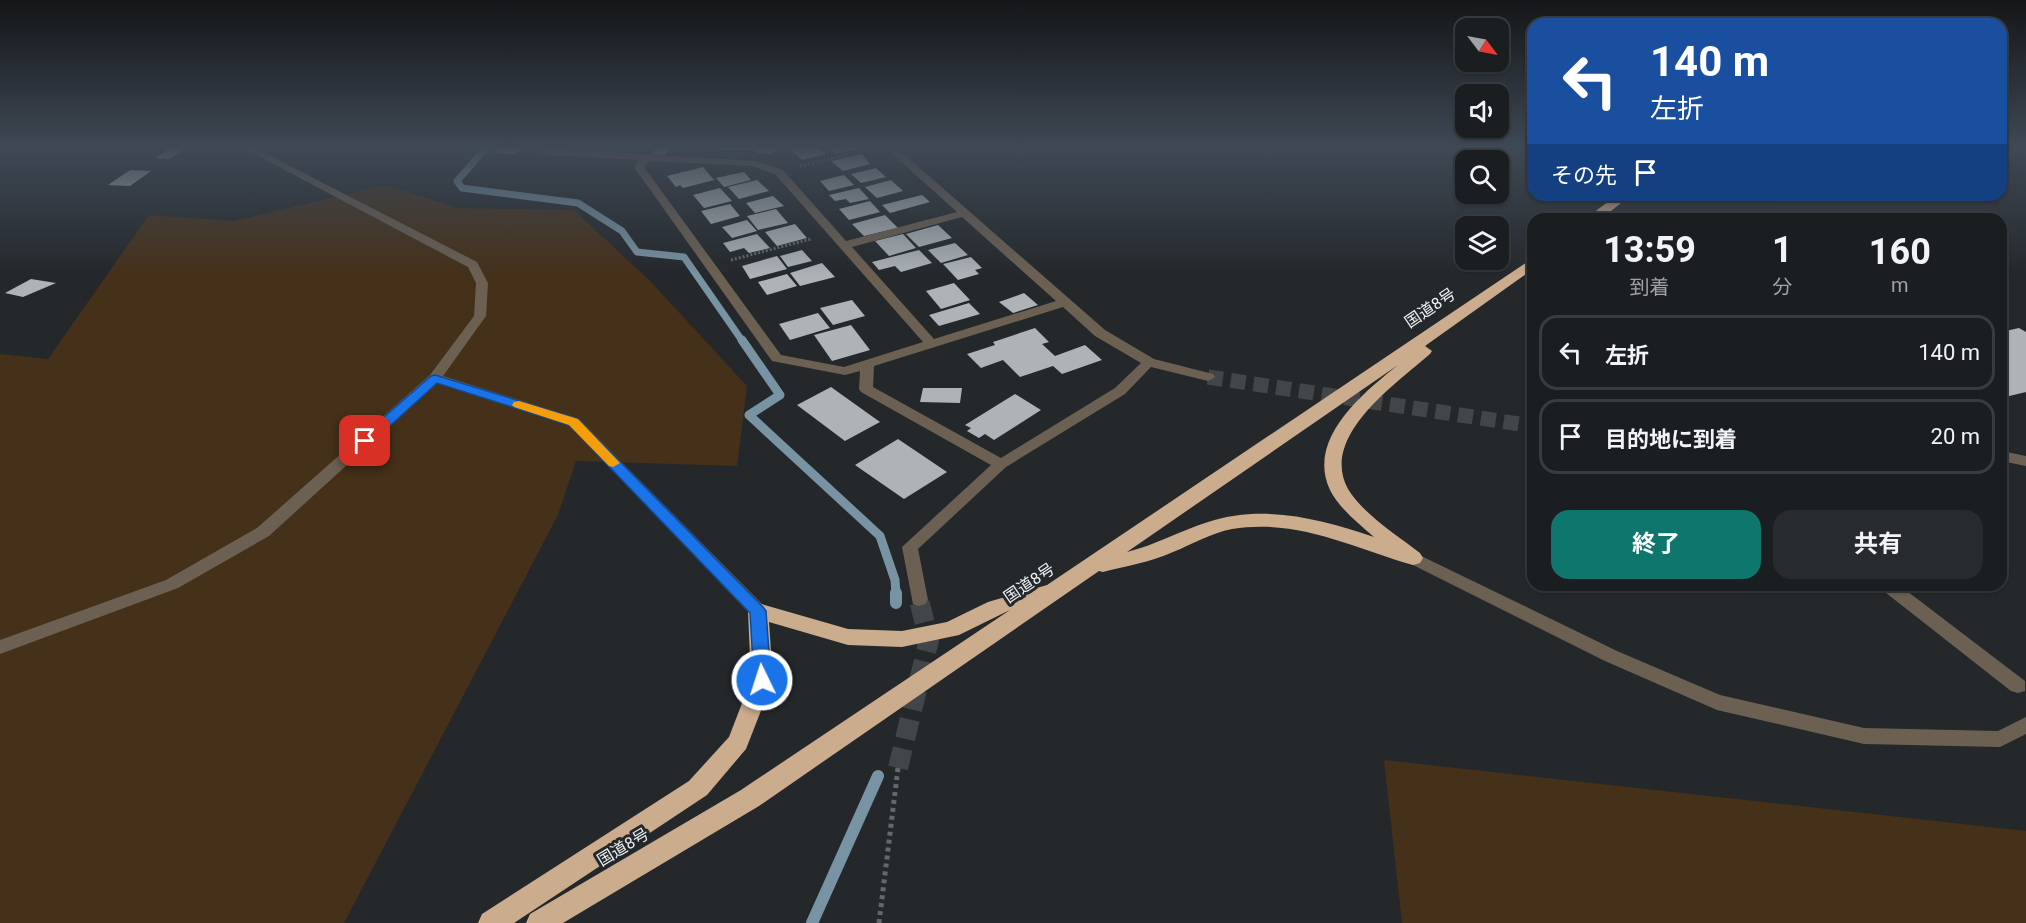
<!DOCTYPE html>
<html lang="ja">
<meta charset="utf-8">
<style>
body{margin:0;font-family:Roboto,"Noto Sans JP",sans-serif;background:#282b2d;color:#f1f3f6;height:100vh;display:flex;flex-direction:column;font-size:22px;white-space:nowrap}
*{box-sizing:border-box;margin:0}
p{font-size:20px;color:#a0a2a5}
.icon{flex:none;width:33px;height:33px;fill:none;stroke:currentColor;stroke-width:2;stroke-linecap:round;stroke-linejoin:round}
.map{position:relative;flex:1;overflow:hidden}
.side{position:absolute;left:1527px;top:213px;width:480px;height:378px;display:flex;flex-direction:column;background:#1b1e20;border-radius:18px;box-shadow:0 2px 4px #0004,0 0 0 2px #393c3e}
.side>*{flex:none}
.guide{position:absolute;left:1527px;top:18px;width:480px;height:183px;border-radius:18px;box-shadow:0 2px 4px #0004,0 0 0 2px #393c3e;background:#1a4fa0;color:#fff;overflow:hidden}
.needle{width:39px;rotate:122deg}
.fabs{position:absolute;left:1455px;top:18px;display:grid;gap:12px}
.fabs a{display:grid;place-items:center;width:54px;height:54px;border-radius:12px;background:#1b1e20;box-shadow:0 2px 4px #0004,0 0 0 2px #393c3e;font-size:30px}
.pin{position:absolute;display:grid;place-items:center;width:51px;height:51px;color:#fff;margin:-26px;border-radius:12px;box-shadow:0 3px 9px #0006}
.me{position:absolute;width:66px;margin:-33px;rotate:356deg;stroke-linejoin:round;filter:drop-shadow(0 0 4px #0008)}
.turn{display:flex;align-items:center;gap:21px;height:126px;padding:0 24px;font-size:27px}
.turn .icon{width:78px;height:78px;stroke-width:2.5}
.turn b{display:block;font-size:42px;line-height:51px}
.then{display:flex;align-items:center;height:57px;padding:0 24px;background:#0003;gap:12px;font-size:22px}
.eta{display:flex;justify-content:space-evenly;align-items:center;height:102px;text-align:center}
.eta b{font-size:36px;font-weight:700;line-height:42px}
.button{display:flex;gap:12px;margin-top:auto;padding:12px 24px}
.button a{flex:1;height:69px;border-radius:18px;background:#0f766e;color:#fff;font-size:24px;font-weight:700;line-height:69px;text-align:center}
.button a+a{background:#282b2d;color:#f1f3f6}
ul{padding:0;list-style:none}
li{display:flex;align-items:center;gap:18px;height:75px;margin:0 12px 9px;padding:0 12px;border:3px solid #393c3e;border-radius:18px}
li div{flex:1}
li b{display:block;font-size:22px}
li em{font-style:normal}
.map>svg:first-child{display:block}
</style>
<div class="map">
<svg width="2026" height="923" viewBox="0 0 2026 923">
<rect width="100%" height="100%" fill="#24282b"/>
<path fill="#453019" d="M385,185l73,23 116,2 78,73 95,103 -10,80 -161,-5 -18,54 -214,408h-344v-569l48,5 101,-144 85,6z
M1384,760l642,71v92h-624z"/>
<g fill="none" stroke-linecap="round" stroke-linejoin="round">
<path stroke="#7893a3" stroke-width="7" d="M486,148l-29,33 5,7 116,15 44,28 15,21 47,5 59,85"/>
<path stroke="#7893a3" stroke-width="9" d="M742,340l38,55 -31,20 131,121 15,44 1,14"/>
<path stroke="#7893a3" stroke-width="12" d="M896,593v10
M812,923l66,-147"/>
</g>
<path fill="#adb3b7" d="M170,148h16l-17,11 -14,-1z
M500,148h24l-10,6 -20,-1z
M656,148h14l-4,7 -14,-1z
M716,148h42l-2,2h-40z
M760,148h17l-4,6 -17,-1z
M789,148h30l7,6 -24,6z
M828,148h30v1l-23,5z
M862,154l8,10 -27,7 -12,-10z
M703,167l11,13 -31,8 -3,-3 -4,2 -9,-11z
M876,168l10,9 -25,6 -10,-9z
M130,170l21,1 -21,15 -22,-1z
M744,172l7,8 -27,7 -8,-9z
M844,175l10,10 -25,6 -9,-10z
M757,180l12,11 -30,8 -11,-12z
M891,180l12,11 -26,7 -12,-11z
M720,188l12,13 -28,7 -11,-13z
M859,188l10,11 -19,4 -4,-4 -11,2 -6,-6z
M922,195l8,7 -40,11 -8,-8z
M773,196l11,10 -29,7 -9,-10z
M870,201l10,11 -31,8 -10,-11z
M730,204l10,12 -29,8 -10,-13z
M776,209l12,14 -30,7 -11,-14z
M885,215l13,13 -34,8 -12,-12z
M747,220l10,11 -25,7 -10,-11z
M795,224l12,14 -30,8 -12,-14z
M938,225l14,13 -33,9 -13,-13z
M757,234l13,14 -21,5 -5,-5 -14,4 -7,-9z
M903,234l13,14 -27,8 -14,-15z
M955,243l13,12 -27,8 -13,-13z
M802,250l10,11 -24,6 -8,-11z
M919,250l13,13 -31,9 -6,-6 -16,4 -7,-8z
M777,256l10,13 -37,10 -8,-13z
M971,257l11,11 -7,2 4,4 -21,6 -15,-16z
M822,263l13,14 -35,9 -10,-13z
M787,274l10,12 -30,9 -9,-13z
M31,279l25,4 -33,14 -18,-4z
M954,283l16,17 -29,9 -15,-18z
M1024,293l14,12 -25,8 -14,-11z
M852,300l13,16 -32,9 -13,-17z
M969,303l11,11 -41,12 -10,-11z
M818,313l12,15 -40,12 -11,-16z
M851,325l19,25 -38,11 -18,-26z
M1035,328l14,14 -7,2 13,12 30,-11 17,15 -40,14 -9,-8 -33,11 -17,-17 -22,8 -14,-14 28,-9 -2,-3z
M2019,328l7,4v60l-25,6v-66z
M831,387l49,35 -35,19 -48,-36z
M923,388h39l-2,15 -40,-1z
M1015,394l26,16 -47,30 -9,-6 -6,4 -12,-7 4,-3 -6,-3z
M898,439l49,33 -43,27 -49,-34z"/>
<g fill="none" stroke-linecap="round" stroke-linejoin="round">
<path stroke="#424649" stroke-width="15" stroke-dasharray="15 8" stroke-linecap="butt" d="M1208,377l325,49"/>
<path stroke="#424649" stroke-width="20" stroke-dasharray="20 10" stroke-linecap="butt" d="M898,768l31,-128 -10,-40"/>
<path stroke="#64686a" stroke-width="3" stroke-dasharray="2 2" stroke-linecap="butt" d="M800,166l71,-17
M731,260l80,-21"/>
<path stroke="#64686a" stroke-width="5" stroke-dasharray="4 4" stroke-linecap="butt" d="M879,923l19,-155"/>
<path fill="#6c6053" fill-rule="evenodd" d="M243,148h12l222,114 11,21 -2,33 -43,60 136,43 185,187 3,5 -3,5 -6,1 -6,-1 -183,-191 -132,-42 -168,153 -91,52 -178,66v-14l166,-60 91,-52 173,-153 44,-59 2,-33 -8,-16z
M544,148l213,13 26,9 63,71 111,-29 -71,-64h11l208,182 49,29 59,15 2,3 -7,4 -57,-14 -26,27 -119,73 -88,82 10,51 -3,4 -6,2 -6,-2 -11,-57 89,-82 -130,-73 -2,-3 1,-18 -15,4 -73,-14 -138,-194 5,-7 -94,-5 -5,-3zM649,161l103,5 23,8 148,168 -79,25 -63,-12 -137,-188zM962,217l94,84 -122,38 -82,-92zM1063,307l32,29 46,27 -26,25 -114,70 -128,-71 1,-21z
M2001,451l25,5v10l-25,-5z
M1413,552l204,99 103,44 144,33 134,3 28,-14v17l-26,13 -136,-3 -147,-34 -112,-49 -198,-99 -2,-4 2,-4z
M1879,585h20l126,96v10l-7,2 -7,-2 -130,-102z"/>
<path fill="#cbad8e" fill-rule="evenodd" d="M1617,195h14l-30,24h-16z
M1533,258v11l-108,77 7,5 -2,3c-33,29 -111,82 -82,135 14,24 50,47 72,64l3,5 -3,5 -7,2c-59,-17 -116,-47 -181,-36 -21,4 -39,15 -59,23 -22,10 -47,14 -70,20l-4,-1 -340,235 -196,117h-37l4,-9 211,-124 269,-180 -51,25 -57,12 -54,-2 -79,-23 4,58 -27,69 -39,46 -193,128h-36l4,-9 207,-133 40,-44 22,-57 -3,-69 3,-5 7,-3 90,26 54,2 45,-9 41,-20 59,-17zM1398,365c-35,28 -92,74 -68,125 9,18 29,34 44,47 -54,-18 -110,-33 -166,-15 -28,9 -53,23 -81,30z"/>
</g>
<linearGradient id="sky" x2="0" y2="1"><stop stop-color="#141618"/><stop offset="0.53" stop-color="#3f4855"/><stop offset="1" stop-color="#3f4855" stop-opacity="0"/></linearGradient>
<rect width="2026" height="277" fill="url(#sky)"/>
<path fill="#1a73e8" stroke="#114b97" stroke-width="1.5" d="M435,375l143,44 185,188 3,4 5,69 -3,4 -6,2 -6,-2 -2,-4 -4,-67 -181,-188 -132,-42 -67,61h-10l-2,-3 2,-3 71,-62z"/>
<path fill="#f59e0b" d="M519,401l59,18 42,44 -7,4 -4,-1 -40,-41 -55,-18 -2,-2 2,-3z"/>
<g text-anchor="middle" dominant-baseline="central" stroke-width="6" stroke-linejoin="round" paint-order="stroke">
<g font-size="16" fill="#edf0f1" stroke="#24282b">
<text transform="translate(1430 308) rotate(-34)">国道8号</text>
<text transform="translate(1029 583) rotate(-34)">国道8号</text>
<text transform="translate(623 847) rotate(-31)">国道8号</text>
</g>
</g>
</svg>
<div class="fabs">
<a><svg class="needle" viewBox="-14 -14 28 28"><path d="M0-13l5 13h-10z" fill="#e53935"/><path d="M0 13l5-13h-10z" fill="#a0a2a5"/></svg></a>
<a><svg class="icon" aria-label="sound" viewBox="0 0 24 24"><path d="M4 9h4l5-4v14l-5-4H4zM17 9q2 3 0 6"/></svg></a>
<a><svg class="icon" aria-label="search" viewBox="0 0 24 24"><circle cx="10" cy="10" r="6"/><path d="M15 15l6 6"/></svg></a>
<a><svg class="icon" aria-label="layers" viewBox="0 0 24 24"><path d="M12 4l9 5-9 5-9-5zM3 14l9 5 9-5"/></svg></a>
</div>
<div class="pin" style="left:365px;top:441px;background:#d93025"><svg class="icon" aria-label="arrive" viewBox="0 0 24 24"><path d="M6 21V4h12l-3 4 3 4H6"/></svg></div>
<svg class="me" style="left:762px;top:680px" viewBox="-20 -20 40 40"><circle r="17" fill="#1a73e8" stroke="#fff" stroke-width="3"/><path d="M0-11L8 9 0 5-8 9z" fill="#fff"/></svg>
<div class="guide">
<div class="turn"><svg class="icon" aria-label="left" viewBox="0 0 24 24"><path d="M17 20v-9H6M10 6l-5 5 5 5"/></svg><div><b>140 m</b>左折</div></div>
<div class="then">その先<svg class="icon" aria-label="arrive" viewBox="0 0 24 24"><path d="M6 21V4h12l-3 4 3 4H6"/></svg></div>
</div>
<section class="side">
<div class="eta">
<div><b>13:59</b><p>到着</p></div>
<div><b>1</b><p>分</p></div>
<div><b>160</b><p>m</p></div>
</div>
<ul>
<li><svg class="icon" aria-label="left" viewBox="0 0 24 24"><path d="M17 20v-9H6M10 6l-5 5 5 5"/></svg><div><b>左折</b></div><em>140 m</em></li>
<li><svg class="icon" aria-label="arrive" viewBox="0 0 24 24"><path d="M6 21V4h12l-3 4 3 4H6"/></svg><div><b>目的地に到着</b></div><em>20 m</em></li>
</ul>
<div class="button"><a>終了</a><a>共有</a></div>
</section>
</div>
